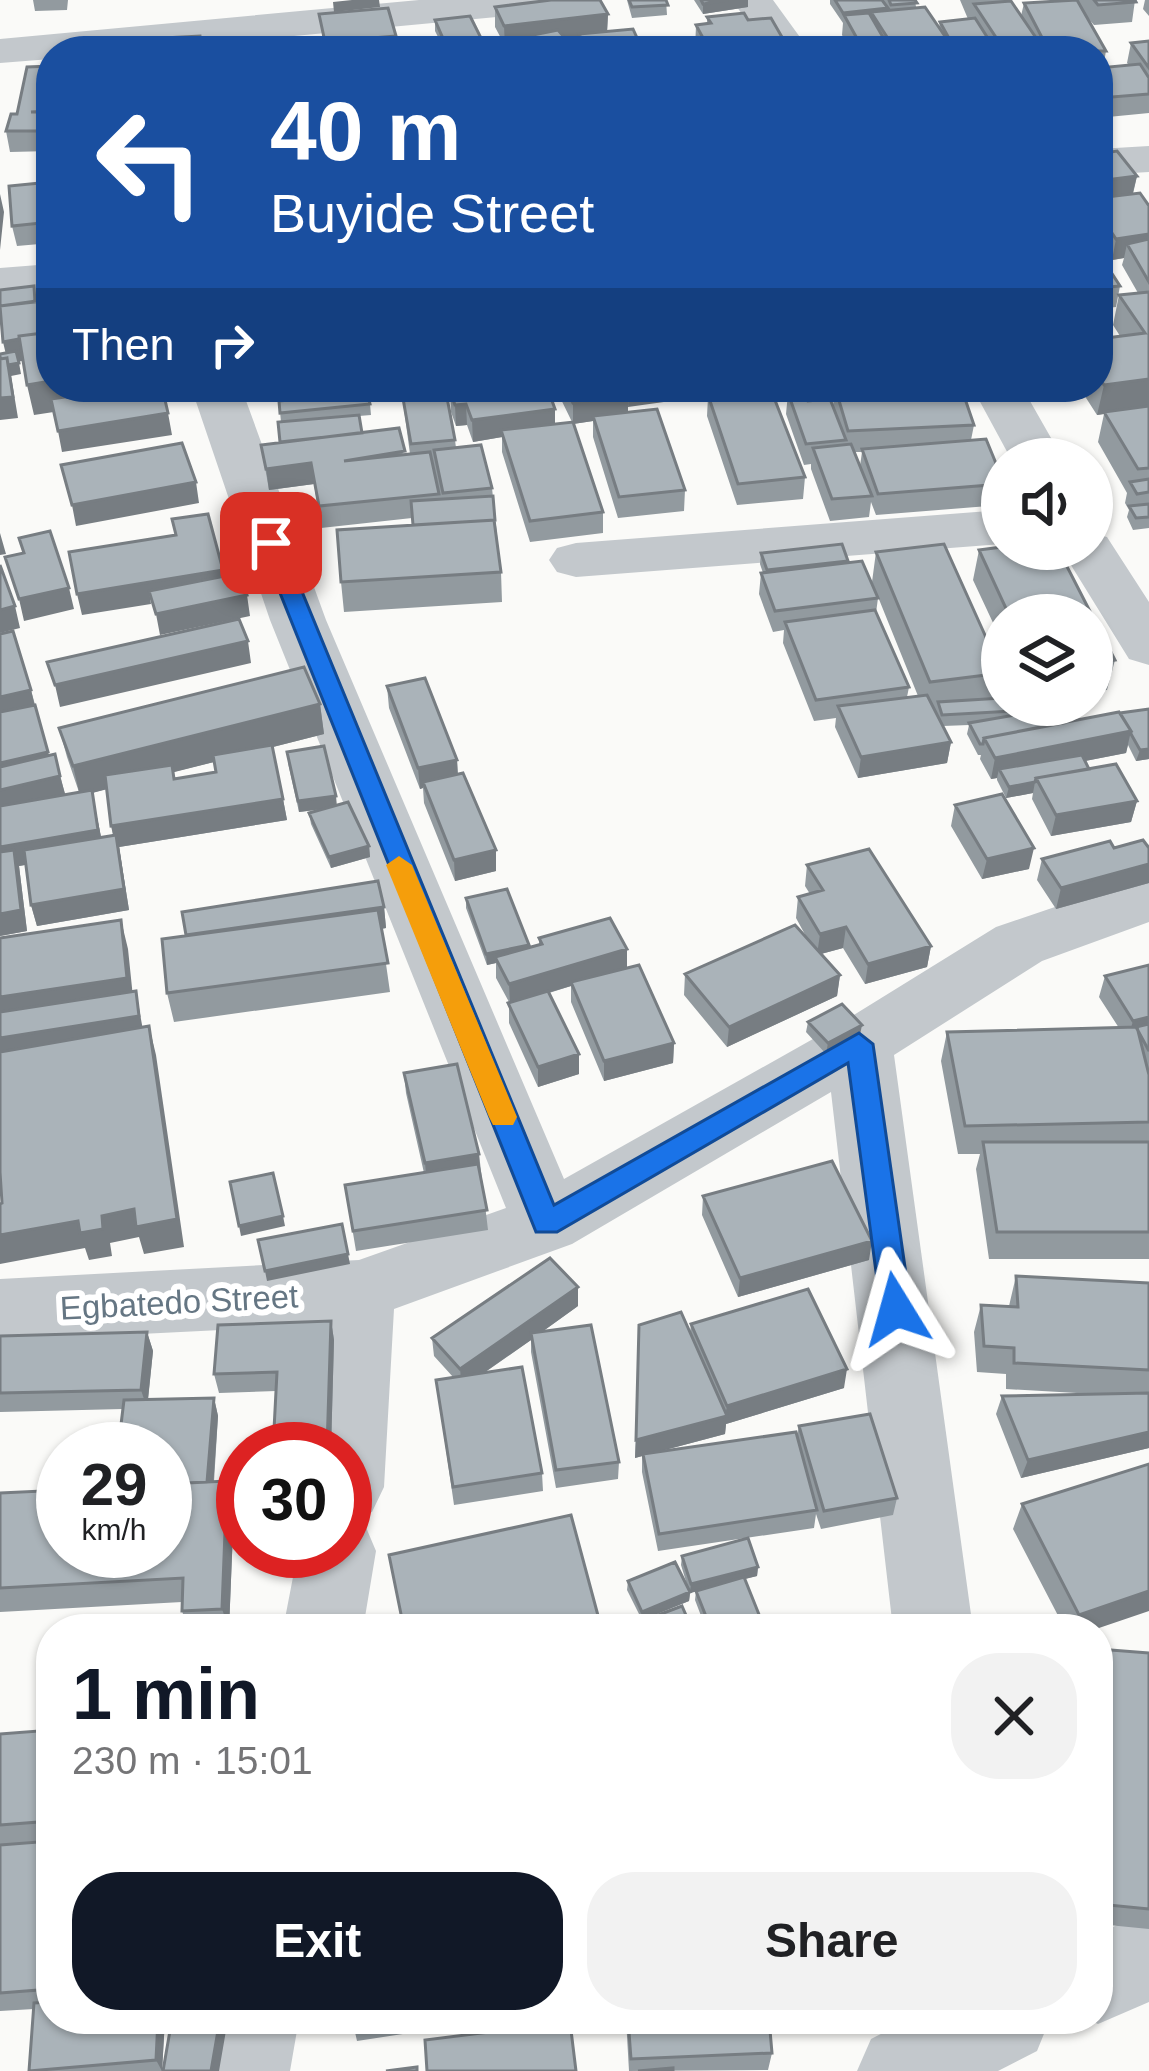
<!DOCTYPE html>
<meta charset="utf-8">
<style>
body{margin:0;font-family:Helvetica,sans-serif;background:#f2f2f2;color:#202124;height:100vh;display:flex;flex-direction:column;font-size:45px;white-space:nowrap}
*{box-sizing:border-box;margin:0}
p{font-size:39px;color:#757577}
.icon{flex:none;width:66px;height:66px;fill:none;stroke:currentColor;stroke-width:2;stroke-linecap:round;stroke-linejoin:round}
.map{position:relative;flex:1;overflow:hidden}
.details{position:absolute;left:36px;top:1614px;width:1077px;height:420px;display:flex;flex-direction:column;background:#fff;border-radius:48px;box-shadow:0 3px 9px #0004}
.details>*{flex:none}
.guide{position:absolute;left:36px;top:36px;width:1077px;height:366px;border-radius:48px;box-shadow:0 3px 9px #0004;background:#1a4fa0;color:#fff;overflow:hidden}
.controls{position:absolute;left:981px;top:438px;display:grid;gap:24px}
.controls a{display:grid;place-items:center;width:132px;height:132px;border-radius:50%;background:#fff;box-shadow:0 3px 9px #0004;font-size:60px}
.speed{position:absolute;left:36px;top:1422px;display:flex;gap:24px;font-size:60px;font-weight:700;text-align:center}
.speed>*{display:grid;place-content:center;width:156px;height:156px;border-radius:50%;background:#fff;box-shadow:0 3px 9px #0004;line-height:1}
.speed small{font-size:30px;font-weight:400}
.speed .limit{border:18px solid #d22;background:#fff;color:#111}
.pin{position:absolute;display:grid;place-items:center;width:102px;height:102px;color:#fff;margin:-51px;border-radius:24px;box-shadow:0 6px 18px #0006}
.me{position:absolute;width:132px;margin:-66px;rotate:352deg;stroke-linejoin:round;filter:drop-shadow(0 0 9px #0008)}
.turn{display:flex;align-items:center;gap:42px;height:252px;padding:0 36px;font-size:54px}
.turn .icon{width:156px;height:156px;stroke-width:2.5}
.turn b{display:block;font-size:84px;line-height:102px}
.then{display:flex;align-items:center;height:114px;padding:0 36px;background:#0003;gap:24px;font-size:45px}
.round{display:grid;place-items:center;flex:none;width:126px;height:126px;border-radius:48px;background:#f2f2f2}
.summary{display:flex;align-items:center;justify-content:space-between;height:204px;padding:0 36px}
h1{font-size:72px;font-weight:600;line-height:90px;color:#111827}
.button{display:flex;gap:24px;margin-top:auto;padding:24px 36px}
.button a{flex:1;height:138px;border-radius:48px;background:#111827;color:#fff;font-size:48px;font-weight:600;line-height:138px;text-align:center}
.button a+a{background:#f2f2f2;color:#202124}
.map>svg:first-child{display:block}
</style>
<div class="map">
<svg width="1149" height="2071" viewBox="0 0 1149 2071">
<rect width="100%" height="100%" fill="#fafaf8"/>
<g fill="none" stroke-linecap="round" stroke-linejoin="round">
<path fill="#c3c8cc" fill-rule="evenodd" d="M419,0h152l-6,9 -14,3 -417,39h-83v8l-51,4v-24z
M732,0h41l37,51h-42z
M1149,146v26l-51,3v-26z
M51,264v28l-51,4v-28z
M191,387h50l85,233 238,559 272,-153 160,-99 153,-52v47l-107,39 -148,94 79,574h-80l-62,-537 -259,152 -178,65 -10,178 -12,25 -21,8 14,5 11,26 -13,78h-80l15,-78h47v-102h-35l10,-124 -320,16v-62l359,-19 147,-52 -236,-588z
M972,387h50l41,72h-52z
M1002,510v34l-426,33 -19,-5 -8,-12 8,-12 19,-5z
M1092,533l15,4 42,65v63l-20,-6 -68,-110h31z
M1149,1912v90l-51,22 -11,-5h11v-86z
M209,2019h90l-9,52h-92z
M910,2019h140l-13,32 -39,20h-141l14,-32z"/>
</g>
<path fill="#929a9f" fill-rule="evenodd" d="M33,0h35l-1,10 -32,1z
M627,0h39l1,15 -35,3z
M694,0h54v7l-45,7z
M830,0h85l1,7 23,21 1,-6 28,-3 -8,-19h50l11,16 3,-13 48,-3h63l-3,22 -38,3 -8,-9 20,35 -3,16 26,-2 -2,-2 4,-20 18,-2v72l-41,4 -3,-5 -1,6h-6v-67h-247l-9,-16 1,-12 -13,-19z
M1145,0h4v16l-6,-7z
M495,7l113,7 -1,17 36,20h-64v-14l-14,2 11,12h-73v-9l-8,-15z
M319,14l77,22v8l21,7h-92z
M707,17l41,3 42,31h-95l1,-26 11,-1z
M435,20l46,18v11l-36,2 -10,-20z
M51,66v85l-41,1 -4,-21z
M1098,154l39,22 -4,18 16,12v322l-16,2 -6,-13 2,-7 -4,-7 2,-10 -29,-51 6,-28 -7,1 -18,-28h19v-48l22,-3 -7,-11 6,-30 19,-2 -16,-28 2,-7 -12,2 -14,-21z
M51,182v61l-34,3 -5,-20z
M1098,252l22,34 -4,21 -18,2z
M258,387h124l-122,12z
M401,387l54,53 1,8 36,40 9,84 1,30 -158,10 -3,-30 72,-57 -1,-7 -91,10 -7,-44 -45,6 -8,-45 20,-2v-21l-2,-21 91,3 1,11 -12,1 3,17 44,22 4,-1z
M466,387h83l6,37 17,-2 -17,-35h155v8l95,82 -2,22 -66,6 -30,-89 1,-19 -31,4 -5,-12 -1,12 -43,4v7l57,78 -1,21 -66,7 -25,-81v-16l-20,3 30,88v21l-73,9 -28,-90v-15l-29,5 -6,-17 -11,1 -5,-14 -1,-21 16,-2z
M835,387l139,38 -3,15 31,38 -1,27 -125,10 -5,-13 -2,15 -39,4 -19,-52v-5l-7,1 -18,-51 2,-21 20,8 25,5zM854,452h8l-2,14z
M1002,547v2h56l57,111 -8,30 -15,2v-77h-90v27l-29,-62 6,-30z
M876,552l126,121 -5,25 33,12 -1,2 35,11 85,-14v50l-13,2 -8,-16 -2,8 -41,8 4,8 48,32 -6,21 -80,14 -19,-37 1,-6 -27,5 -9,-18v-2l-6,1 -11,-20 1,-4h-3l-11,-21 2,-9 -26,1 8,16 -4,21 -89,15 -23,-51 1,-9 -22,3 -31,-78 1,-13 -11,2 -14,-38 2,-21h2l-3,-9 1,-11 87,10 30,35 -2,15 33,74 -2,10 11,-1 -46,-114z
M387,686l70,74 1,15 38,75v21l-41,10 -31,-78 -1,-15 -3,1 -31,-81z
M31,690l18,66 6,-2 10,41 14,-3 -12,-35 -8,-29 261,-24 4,30 -51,13 14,73 -168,27 10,63 -92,16 -6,-21 -6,-40 -6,1 8,65 -27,5zM214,762l2,10 -42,7 -1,-7zM106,789l7,46 -12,2 -9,-44z
M288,763l49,42 32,41 1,11 -39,11 -20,-44 -2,-11 16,-4 -26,3z
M955,805l74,64 -47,10 -31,-53z
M1149,844v39l-93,26 -19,-29 5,-21 72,-11 34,-1z
M807,865l124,81 -4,21 -62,17 -22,-36 -22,6 19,21 -3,21 -110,51 -43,-52 1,-21 123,-34 -12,-22 2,-21 12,-3 -5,-8z
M466,898l63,49 10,-3v-6l88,11v19l47,75 -1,20 -69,18 -33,-79v-16l-22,7 30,61v20l-41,13 -29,-64v-21l-13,-24v-15l-9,2 -21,-57z
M384,907l2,21 -5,1 9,63 -216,30 -7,-29z
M1149,965v294h-160l-13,-90 4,-15h-22l-17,-93 6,-29 172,-4 -20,-31 6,-21z
M808,1022l52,13 -34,19 -20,-22z
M404,1073l75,81 9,76 -132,21 -11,-66 79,-12 -18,-80z
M703,1196l166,64 -131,37 -36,-82z
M1016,1276l133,7v165l-128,30 -25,-64 6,-18 92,-2 -88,-5v-15l-29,-2 -3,-40 7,-27 28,1z
M578,1306l-36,26 77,130 -1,17 -62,9 -25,-136v-12l-47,33 58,100 1,18 -89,14 -18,-125 17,-3 -19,-21 -2,-18z
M331,1321l3,19 -3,109h-58l3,-58 -57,2 -5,-19z
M691,1324l153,64 -118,36 -1,10 -68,18 140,-16 2,-10 98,72 -4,17 -72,14 -5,-15 -2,14 -156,23 -16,-79v-16l-7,2 4,-133 51,8z
M147,1332l6,19 -5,49 66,-2 4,18 -4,66 20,24 -5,123h-41l-6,-18v-9l-182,10v-119l165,58 -42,-142 -123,3v-76z
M1022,1504l74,125h-31l-52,-100z
M682,1556l76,11 -1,9 -13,3 17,50h-55l-11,-29 1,-9 6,-1 -12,3 -1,8 -47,19 -15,-30 1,-9 60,7 -7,-23z
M1098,1649l51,4v276l-51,-5z
M51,1730v289h114l-3,52h-133l5,-62 -34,2v-277z
M352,2019h149l-144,22z
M626,2019h143l3,34 -4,17 -139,1z"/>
<path fill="#777d82" d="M352,0h27l1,7 -46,5 -1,-10z
M728,0h20v7l-45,7v-10z
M608,14l-1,19 -102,13 -1,-20z
M481,38v11l-35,2 -1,-8z
M1137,176l-5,20 -34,5v-20z
M0,194l4,18 -4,38z
M1149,234v20l-22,-10 -3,14 -12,2 4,-21z
M51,335v22l-43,6 -5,-21z
M19,363l2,11 -10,2 7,42 -18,2v-54z
M1149,379v28l-52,8 7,-30z
M51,381v6h133l1,5 -151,23 -7,-30z
M629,387h43l-1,14 -43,6z
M700,387h10v9l-33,5 1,-11z
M628,394v21l-35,1v5l-20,3v-21z
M466,404l1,21 -11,1 -1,-21z
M555,409v21h-54l1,7 -29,5 -1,-22z
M168,413l4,22 -110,17 -4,-21z
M311,463l3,21 -45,6 -3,-21z
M196,482l3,21 -123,23 -4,-21z
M0,533l6,21 -6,1z
M223,570l4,21h-78l2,13 -69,11 -5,-21z
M69,588l5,21 -50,12 -5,-22z
M247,595l3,21 -90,19 -4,-21z
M15,606l5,22 -20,5v-23z
M248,641l3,22 -191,44 -5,-22z
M31,690l5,21 -36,9v-23z
M320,704l4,30 -232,59 12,58 -85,15 8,65 -27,5v-89l80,-51 -7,-30z
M1131,731l-5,22 -123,24 -4,-8 -2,9 -6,1 4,-21z
M951,742l-4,21 -89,15 3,-21z
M1149,749v10l-13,2 4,-11z
M48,752l5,22 -53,12v-23z
M457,760l1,21 -35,1v6l-3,1 -2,-21z
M60,776l6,21 -66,15v-22z
M1035,782l-2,11 -27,5 3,-11z
M336,796l1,11 -38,5 -1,-11z
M283,799l4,21 -168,27 10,63 -92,16 -6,-21 85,-58 -5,-21z
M1137,801l-6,21 -80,14 5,-21z
M369,846l1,11 -39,11 -2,-11z
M1034,848l-5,21 -47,10 5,-20z
M496,850v21l-41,10 -1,-21z
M1149,864v19l-93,26 5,-21z
M384,907l2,21 -195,32z
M121,920l7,29 6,58 -134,20v-30z
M846,927l-3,21 -26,7 3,-21z
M529,945v10l-34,2 1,6 -9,2 -1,-11z
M931,946l-4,21 -62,17 3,-20z
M627,949v20l-56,13v4l-61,18 -1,-20z
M840,975l-3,21 -110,51 2,-20z
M136,991l8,45 -144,16v-14z
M1149,1017v18l-22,6 6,-20z
M862,1025l-2,10 -34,19 2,-11z
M149,1026l7,29 28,192 -40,7 -5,-17 -29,6 2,13 -23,4 -4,-12 -85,16v-29l102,-19z
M674,1043l-1,20 -69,18v-20z
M579,1054v20l-41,13v-20z
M479,1154l1,19 -53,10 -2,-20z
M283,1216l2,10 -44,10 -2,-10z
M872,1241l-3,19 -131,37 2,-19z
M348,1254l2,10 -83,17 -2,-10z
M578,1287v19l-46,33 -1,-6v7l-69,48 -2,-19z
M331,1321l3,19 -3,109h-4z
M147,1332l6,19 -6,57 -6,-18z
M847,1369l-3,19 -118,36 -1,10 -90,24 1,-18 89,-24 2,-10z
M214,1398l4,18 -6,86 -5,-17z
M1149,1432v16l-128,30 7,-18z
M227,1481l7,25 -5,123 -7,-20z
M758,1567l-1,9 -67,17 -1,8 -47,19v-8l48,-20 1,-8z
M1149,1591v20l-53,18h-23l6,-14z
M762,1622l-1,7h-23z
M600,1623l-1,6h-24z
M158,2019h7l-3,52 -6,-11z
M220,2019h8l-9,52h-8z"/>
<path fill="#aab3b9" stroke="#777d82" stroke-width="3" d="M551,0h49l8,14 -104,12 -9,-19z
M629,0h37l2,5 -36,2z
M701,0h27l-25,4z
M835,0h47l6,8 -45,5z
M889,0h26l2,3 -26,2z
M1077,0l29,51h-57l-25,-48z
M1094,0h41l1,2 -38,3z
M1011,1l34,50h-40l-31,-47z
M925,7l30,44h-59l-25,-39z
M388,8l8,28 -71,6 -6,-28z
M744,13l4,7 23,-2 19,33h-80l-14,-26 15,-2 -4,-6z
M869,13l22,38h-27l-20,-36z
M470,16l11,22 -36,5 -10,-23z
M975,18l21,33h-40l-16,-29z
M633,29l10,22h-56l-8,-17z
M558,30l18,21h-65l-8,-10z
M200,36l2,15h-36l-1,-13z
M1149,41v27l-18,-25z
M411,42l6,9h-50l-2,-3z
M1140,64l9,14v16l-37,3 -14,-22v-7z
M51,66v45l-20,1h20v19h-45l5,-17h6l10,-47z
M1098,85l10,13 -10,1z
M1117,151l20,25 -39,5v-27z
M51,182v40l-39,4 -3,-40z
M1140,193l9,13v28l-33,5 -18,-27v-14z
M1149,239v43l-22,-38z
M1098,252l22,34 -22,2z
M51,276v20l-7,1 -4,-19z
M34,286l1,16 -35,4v-16z
M1149,292v87l-45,6 -6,-9v-37l47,-6 -26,-38z
M51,299v33l-32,4v3l-16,3 -3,-36z
M51,332v49l-24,4 -8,-49z
M16,351l3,12 -11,2 -1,-7 -7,1v-5z
M7,358l6,39 -13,1v-39z
M133,387h29l6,26 -110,18 -7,-32z
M401,387h44l10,53 -44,4z
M478,387h69l8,22 -83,11 -6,-16 -11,1 -5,-14z
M565,387h60l3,7 -55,9z
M835,387h126l13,38 -126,6z
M771,390l34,87 -67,7 -30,-89z
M367,392l3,12 -90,9 -1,-12z
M805,392l3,9 22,-2 16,41 -40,4 -18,-51z
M1149,406v62l-11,1 -34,-57z
M657,409l28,81 -66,7 -26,-81z
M359,415l3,18 -82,9 -2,-20z
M573,422l30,90 -73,9 -29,-91z
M399,428l6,23 -61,10 86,-9 9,42 -120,12 -8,-43 -45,6 -5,-24z
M986,439l16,39v6l-124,10 -16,-45z
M182,443l14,39 -124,23 -11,-40z
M851,444l21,52 -40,3 -19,-51z
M481,445l11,43 -49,5 -9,-43z
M1149,479v13l-12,2 -7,-12z
M493,496l2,24 -82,5 -2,-24z
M1149,504v13l-13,1 -7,-12z
M208,514l15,56 -146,24 -8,-42 107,-17 -4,-16z
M494,520l7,52 -160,10 -4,-52z
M50,531l19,57 -50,11 -14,-42 19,-4 -5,-15z
M842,544l6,17 -81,9 -6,-17z
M944,544l58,129 -72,9 -54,-130z
M1002,547v2h56l57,111 -23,3v-48h-83l-30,-65z
M862,561l16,37 -103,13 -14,-38z
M0,565l15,41 -15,4z
M240,573l7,22 -91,19 -7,-23z
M875,610l34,77 -93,13 -31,-78z
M239,619l9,22 -193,44 -8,-23z
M13,631l18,59 -31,7v-63z
M304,667l16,37 -247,62 -14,-38z
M425,678l32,82 -39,8 -31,-82z
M927,695l24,47 -90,15 -23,-51z
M1002,698v7h26l2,5 -88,5 -4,-13z
M35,705l13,47 -48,11v-51z
M1056,708l8,15 -80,15 -1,6h-3l-11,-21z
M1149,709v40l-9,1 -9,-16v-3l-11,-18z
M1119,712l12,19 -136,27 -11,-20z
M272,745l11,54 -172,27 -6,-51 67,-10 2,14 42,-7 -3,-17z
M324,746l12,50 -38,5 -11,-49z
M55,754l5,22 -60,14v-23z
M1082,755l7,14 -53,9 -1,4 -26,5 -10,-18z
M1116,764l21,37 -81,14 -20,-37z
M463,773l33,77 -42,10 -31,-78z
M92,790l6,40 -98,17v-41z
M1002,794l32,54 -47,11 -32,-54z
M348,802l21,44 -40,11 -20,-44z
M116,835l8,54 -93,16 -7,-55z
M1143,840l6,8v16l-88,24 -19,-29 68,-18 4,7z
M869,849l62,97 -63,18 -22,-37 -26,7 -22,-37 25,-7 -16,-25z
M14,850l7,60 -21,4v-62z
M378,881l6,26 -198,28 -4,-23z
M507,889l22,56 -43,9 -20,-56z
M378,910l10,53 -221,30 -5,-54z
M610,918l17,31 -118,35 -14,-27 47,-13 -3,-6z
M121,920l6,58 -127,19v-59z
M795,925l45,50 -111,52 -44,-53z
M639,965l35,78 -70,18 -33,-79z
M1149,965v52l-16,4 -28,-45z
M136,991l3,25 -139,22v-26z
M548,991l31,63 -41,13 -30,-64z
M842,1004l20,21 -34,18 -20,-21z
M1149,1024v27l-13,-24z
M149,1026l28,193 -41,8 -2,-18 -32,7 1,13 -23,4 -2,-12 -78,14v-31l2,-1 -2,-31v-120z
M1137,1027l12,48v47l-184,4 -18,-94z
M457,1064l22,90 -54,9 -21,-90z
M983,1142h166v90h-152z
M832,1161l40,80 -132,37 -37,-82z
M478,1164l9,46 -134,21 -8,-46z
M273,1173l10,43 -44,10 -9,-44z
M342,1224l6,30 -83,17 -7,-31z
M550,1258l28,29 -118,82 -28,-31z
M1016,1276l133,7v87l-135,-7v-15l-30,-2 -3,-41 37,2z
M808,1289l39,80 -120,37 -36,-82z
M681,1312l46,104 -91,24 3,-115z
M331,1321l-4,128h-54l4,-77 -63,2 4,-49z
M591,1325l28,137 -63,8 -25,-137z
M147,1332l-6,58 -141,3v-57z
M522,1367l20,106 -89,14 -17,-107z
M1149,1393v39l-121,28 -26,-64z
M214,1398l-7,84 -42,2v-35h-47l6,-49z
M870,1414l27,84 -73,13 -25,-85z
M796,1432l21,78 -158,24 -16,-80z
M1149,1464v127l-70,24 -57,-111z
M227,1481l-5,128 -40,2 1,-33 -183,10v-95l63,-3v61h102v-67z
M571,1515l29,108 -25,6h-171l-15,-74z
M748,1538l10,29 -67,17 -9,-28z
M675,1562l15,30 -48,20 -14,-31z
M744,1577l18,45 -24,7h-27l-15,-38z
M682,1606l10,23h-71z
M1098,1649l51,4v256l-51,-5z
M51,1730v91l-51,4v-91z
M51,1841v148l-51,4v-148z
M51,2002v17h107l-2,41 -127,11 5,-68z
M172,2019h48l-9,52h-48z
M352,2019h32l-32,5z
M628,2019h141l3,34 -141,6z
M570,2022l6,49h-149l-2,-31z
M417,2067v4h-31z
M673,2068v3h-35z"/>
<path fill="#1a73e8" stroke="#114b97" stroke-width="3" d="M271,536l11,7 272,662 305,-172 14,11 38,265 -5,9 -10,4 -15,-13 -33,-246 -291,169h-21l-276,-689z"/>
<path fill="#f59e0b" d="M399,856l13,9 105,252 -4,8h-20l-4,-8 -103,-252z"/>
<g text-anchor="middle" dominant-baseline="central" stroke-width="12" stroke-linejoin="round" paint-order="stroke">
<g font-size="33" fill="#657683" stroke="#fff">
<text transform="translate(179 1302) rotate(-3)">Egbatedo Street</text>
</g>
</g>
</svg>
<div class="controls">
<a><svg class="icon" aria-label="sound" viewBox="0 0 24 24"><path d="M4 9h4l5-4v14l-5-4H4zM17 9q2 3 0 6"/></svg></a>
<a><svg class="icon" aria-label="layers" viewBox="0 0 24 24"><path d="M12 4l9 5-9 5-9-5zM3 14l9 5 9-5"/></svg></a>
</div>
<div class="speed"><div>29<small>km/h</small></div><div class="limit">30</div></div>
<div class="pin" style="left:271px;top:543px;background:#d93025"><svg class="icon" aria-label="arrive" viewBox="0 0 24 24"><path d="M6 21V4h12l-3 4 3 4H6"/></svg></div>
<svg class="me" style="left:896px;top:1309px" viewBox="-20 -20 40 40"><path d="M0-17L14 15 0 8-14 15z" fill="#1a73e8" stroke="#fff" stroke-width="4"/></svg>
<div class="guide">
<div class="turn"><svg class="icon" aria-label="left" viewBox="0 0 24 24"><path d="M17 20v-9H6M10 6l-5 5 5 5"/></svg><div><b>40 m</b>Buyide Street</div></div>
<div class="then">Then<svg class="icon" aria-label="right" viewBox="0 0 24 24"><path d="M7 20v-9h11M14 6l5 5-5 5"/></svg></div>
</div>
<section class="details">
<div class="summary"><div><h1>1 min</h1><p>230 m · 15:01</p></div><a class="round"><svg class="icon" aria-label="close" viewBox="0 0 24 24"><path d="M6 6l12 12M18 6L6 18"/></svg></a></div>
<div class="button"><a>Exit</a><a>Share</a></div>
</section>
</div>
